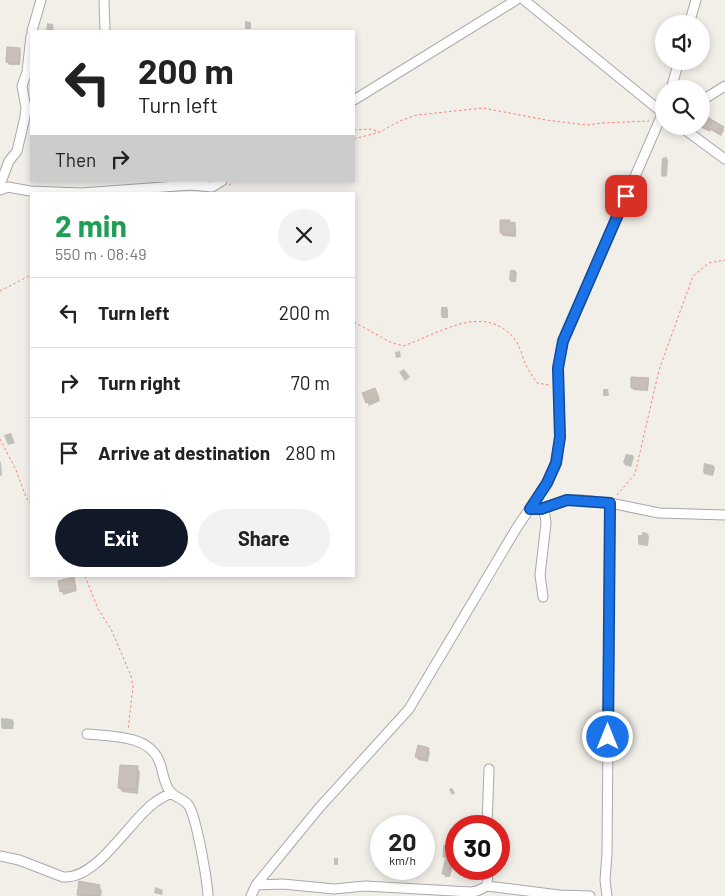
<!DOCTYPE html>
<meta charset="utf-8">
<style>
body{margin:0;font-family:Barlow,sans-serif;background:#f2f2f2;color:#222;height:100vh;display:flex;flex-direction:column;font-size:19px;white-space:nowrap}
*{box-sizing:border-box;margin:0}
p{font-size:16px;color:#767676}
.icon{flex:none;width:28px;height:28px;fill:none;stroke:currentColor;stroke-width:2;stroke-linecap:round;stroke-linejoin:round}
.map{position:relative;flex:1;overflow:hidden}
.panel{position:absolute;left:30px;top:192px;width:325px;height:385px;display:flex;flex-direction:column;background:#fff;border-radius:0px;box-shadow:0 2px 8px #0003}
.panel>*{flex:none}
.top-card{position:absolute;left:30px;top:30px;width:325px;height:152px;border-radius:0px;box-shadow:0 2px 8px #0003;background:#fff;color:#222;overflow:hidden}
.fabs{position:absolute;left:655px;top:15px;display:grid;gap:10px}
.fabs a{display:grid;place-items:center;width:55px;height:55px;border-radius:50%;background:#fff;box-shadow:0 2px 8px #0003;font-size:25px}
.speed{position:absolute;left:370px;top:815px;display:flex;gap:10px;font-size:25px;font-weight:700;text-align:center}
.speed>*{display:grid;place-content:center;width:65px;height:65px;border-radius:50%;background:#fff;box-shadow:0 2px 8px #0003;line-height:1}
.speed small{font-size:12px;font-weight:400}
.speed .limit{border:8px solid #d22;background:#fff;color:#111}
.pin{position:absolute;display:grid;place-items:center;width:42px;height:42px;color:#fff;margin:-21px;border-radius:10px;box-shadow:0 2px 8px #0006}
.me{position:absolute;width:55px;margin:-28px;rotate:0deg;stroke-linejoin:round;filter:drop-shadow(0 0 4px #0008)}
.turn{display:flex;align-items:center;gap:18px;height:105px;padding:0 25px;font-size:22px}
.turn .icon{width:65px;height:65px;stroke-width:2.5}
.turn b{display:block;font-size:35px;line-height:42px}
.then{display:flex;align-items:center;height:48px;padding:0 25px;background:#0003;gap:10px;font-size:19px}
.round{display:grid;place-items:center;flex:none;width:52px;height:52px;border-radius:26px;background:#f2f2f2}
.headline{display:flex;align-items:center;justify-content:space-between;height:85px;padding:0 25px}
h1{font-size:30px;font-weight:700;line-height:38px;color:#1e9e55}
.cta{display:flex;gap:10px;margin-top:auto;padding:10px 25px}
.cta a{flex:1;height:58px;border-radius:30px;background:#111827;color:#fff;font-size:20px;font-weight:700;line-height:58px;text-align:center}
.cta a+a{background:#f2f2f2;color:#222}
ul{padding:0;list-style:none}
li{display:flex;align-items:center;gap:15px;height:70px;padding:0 25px;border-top:1px solid #e0e0e0}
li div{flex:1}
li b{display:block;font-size:19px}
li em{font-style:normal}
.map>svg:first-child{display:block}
</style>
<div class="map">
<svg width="725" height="896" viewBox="0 0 725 896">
<rect width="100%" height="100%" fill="#f2efe9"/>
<path fill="#0003" d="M245,21l6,1v7h-6z
M47,23l6,1 1,7h-8z
M19,49l2,3 -1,13h-11l-2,-3z
M699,126l24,2 1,2 -3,6 -10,-6 -1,2z
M666,157l2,3 -1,16 -5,1 -1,-3 1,-16z
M510,224h4l2,3v10l-13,-1 -2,-3z
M510,270h5l2,3 -1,9h-5l-2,-3z
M441,307h6l1,3v8h-6l-1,-3z
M400,351l1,6 -5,1 -1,-6z
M404,369l6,8 -5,4 -6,-9z
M632,379h16l1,2 -1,10 -15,-1z
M603,389h5l1,7h-6z
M377,392l3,9 -11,5 -5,-12z
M11,433l4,10 -7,2 -4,-10z
M626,454l7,1 1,3 -3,9 -6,-2 -2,-3z
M0,461l1,2 1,12 -2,1z
M704,463l9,2 2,3 -2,8 -9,-2 -1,-3z
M642,532l5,1 2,3 -1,10 -9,-1 -1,-3v-7h4z
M73,578l4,13 -14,4 -4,-13z
M1,718l11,1 2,3 -1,7h-11l-1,-3z
M428,749l2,3 -2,10 -10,-2 -1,-3z
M137,768l3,4 -2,22 -16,-2 -3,-5z
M452,788l3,5 -3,2 -3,-6z
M452,846l2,3v13l-4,15h-5l-1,-3 3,-14 -2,-4z
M334,858h4v7h-4z
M99,886l3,5 -1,5h-22l-1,-1z
M155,887l8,3 -1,5 -8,-2z"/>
<path fill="#c7bfb8" stroke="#c4b6ab" d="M7,47l13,1 -1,15 -13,-1z
M701,113l23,14 -4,7 -11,-6 -1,2 -7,-3z
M500,220h10v3l5,-1v13l-15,-2z
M631,377l18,1 -2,11 -16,-1z
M375,388l4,10 -13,5 -4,-10z
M74,577l2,11 -16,4 -2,-11z
M418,745l11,3 -3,11 -11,-2z
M120,765l18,1 -2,23 -18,-1z
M453,844v14l-4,17 -7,-1 4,-17h-3l1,-12z
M79,881l21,4 -2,11 -21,-1z"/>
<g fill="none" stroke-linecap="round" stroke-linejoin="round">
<defs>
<path id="street" d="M104,0l1,31
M524,0l140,114
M689,24l7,-24
M32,31l9,-31
M671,89l8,-28
M354,100l162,-100
M701,101l24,-15
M680,126l45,33
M0,185l9,-24 8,-10 8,-34 1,-9 -4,-22 5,-14 4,-36
M0,190l8,-3 22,4 51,2 110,-8 21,2 10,-6
M530,509h11l26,-9h15l28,3 49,10 66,2
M541,509l4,6 1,8 -6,52 3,22
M87,734c23,2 62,1 72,27 4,9 4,20 10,29 5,8 15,8 20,16 8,14 18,73 19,90
M487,826l2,-57
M0,856l19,4 44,17c34,3 66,-56 91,-74 5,-4 11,-7 17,-10
M256,885l27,-1 51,5 31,-3 106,6 6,-1 10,-5 1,-17
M487,886l72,9 31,1
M251,896l5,-11 63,-77 90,-99 107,-180 31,-46 9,-20 4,-26 -2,-69 5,-27 101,-231
M607,896l-2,-16 2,-26 3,-351"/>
</defs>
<use href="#street" stroke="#a9a9a9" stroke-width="11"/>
<path stroke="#fa8072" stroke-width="1" stroke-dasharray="2.5 2.5" stroke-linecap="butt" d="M354,130l17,-1 8,3
M354,139l26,-7 20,-11 17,-6 66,-7 63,12 41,5 15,-2 47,-2
M229,185l6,-4
M0,291l31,-16
M354,322l36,20 13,4c36,-12 79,-44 111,-8 5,6 8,17 11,25 3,7 8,14 12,20l12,2
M0,439l16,31 10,27 5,7
M617,495l18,-21 24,-104 34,-94 16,-13 16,-3
M85,576l13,33 13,20 20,47 2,11 -5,43"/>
<use href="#street" stroke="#fff" stroke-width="9"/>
</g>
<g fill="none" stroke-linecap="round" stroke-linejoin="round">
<defs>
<path id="route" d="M608,737l2,-234 -43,-3 -26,9h-11l17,-26 9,-20 4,-26 -2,-69 5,-27 63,-145"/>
</defs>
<use href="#route" stroke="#114b97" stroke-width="12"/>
<use href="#route" stroke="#1a73e8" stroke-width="9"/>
</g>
</svg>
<div class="fabs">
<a><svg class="icon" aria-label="sound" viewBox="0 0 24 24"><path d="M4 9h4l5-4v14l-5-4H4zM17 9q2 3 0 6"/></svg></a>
<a><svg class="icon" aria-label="search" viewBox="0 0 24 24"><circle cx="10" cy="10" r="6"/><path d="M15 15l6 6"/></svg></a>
</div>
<div class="speed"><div>20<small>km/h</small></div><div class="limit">30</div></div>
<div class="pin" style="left:626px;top:196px;background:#d93025"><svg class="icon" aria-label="arrive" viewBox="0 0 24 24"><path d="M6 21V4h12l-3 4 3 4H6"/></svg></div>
<svg class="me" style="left:608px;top:737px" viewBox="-20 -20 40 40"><circle r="17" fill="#1a73e8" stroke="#fff" stroke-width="3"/><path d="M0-11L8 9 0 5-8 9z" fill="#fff"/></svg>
<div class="top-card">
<div class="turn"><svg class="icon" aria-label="left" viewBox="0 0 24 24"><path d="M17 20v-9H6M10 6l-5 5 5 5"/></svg><div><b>200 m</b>Turn left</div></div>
<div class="then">Then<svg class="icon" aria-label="right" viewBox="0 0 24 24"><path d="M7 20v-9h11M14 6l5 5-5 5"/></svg></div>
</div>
<section class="panel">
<div class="headline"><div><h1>2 min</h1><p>550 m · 08:49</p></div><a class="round"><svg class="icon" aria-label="close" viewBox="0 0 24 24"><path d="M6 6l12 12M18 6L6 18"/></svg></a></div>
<ul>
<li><svg class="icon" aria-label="left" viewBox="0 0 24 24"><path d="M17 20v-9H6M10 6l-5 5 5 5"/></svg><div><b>Turn left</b></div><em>200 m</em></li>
<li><svg class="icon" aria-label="right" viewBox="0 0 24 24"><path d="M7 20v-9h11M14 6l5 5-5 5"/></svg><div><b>Turn right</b></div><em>70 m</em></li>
<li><svg class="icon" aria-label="arrive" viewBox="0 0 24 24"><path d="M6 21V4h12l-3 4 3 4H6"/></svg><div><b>Arrive at destination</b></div><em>280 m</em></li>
</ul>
<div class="cta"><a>Exit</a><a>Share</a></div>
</section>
</div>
